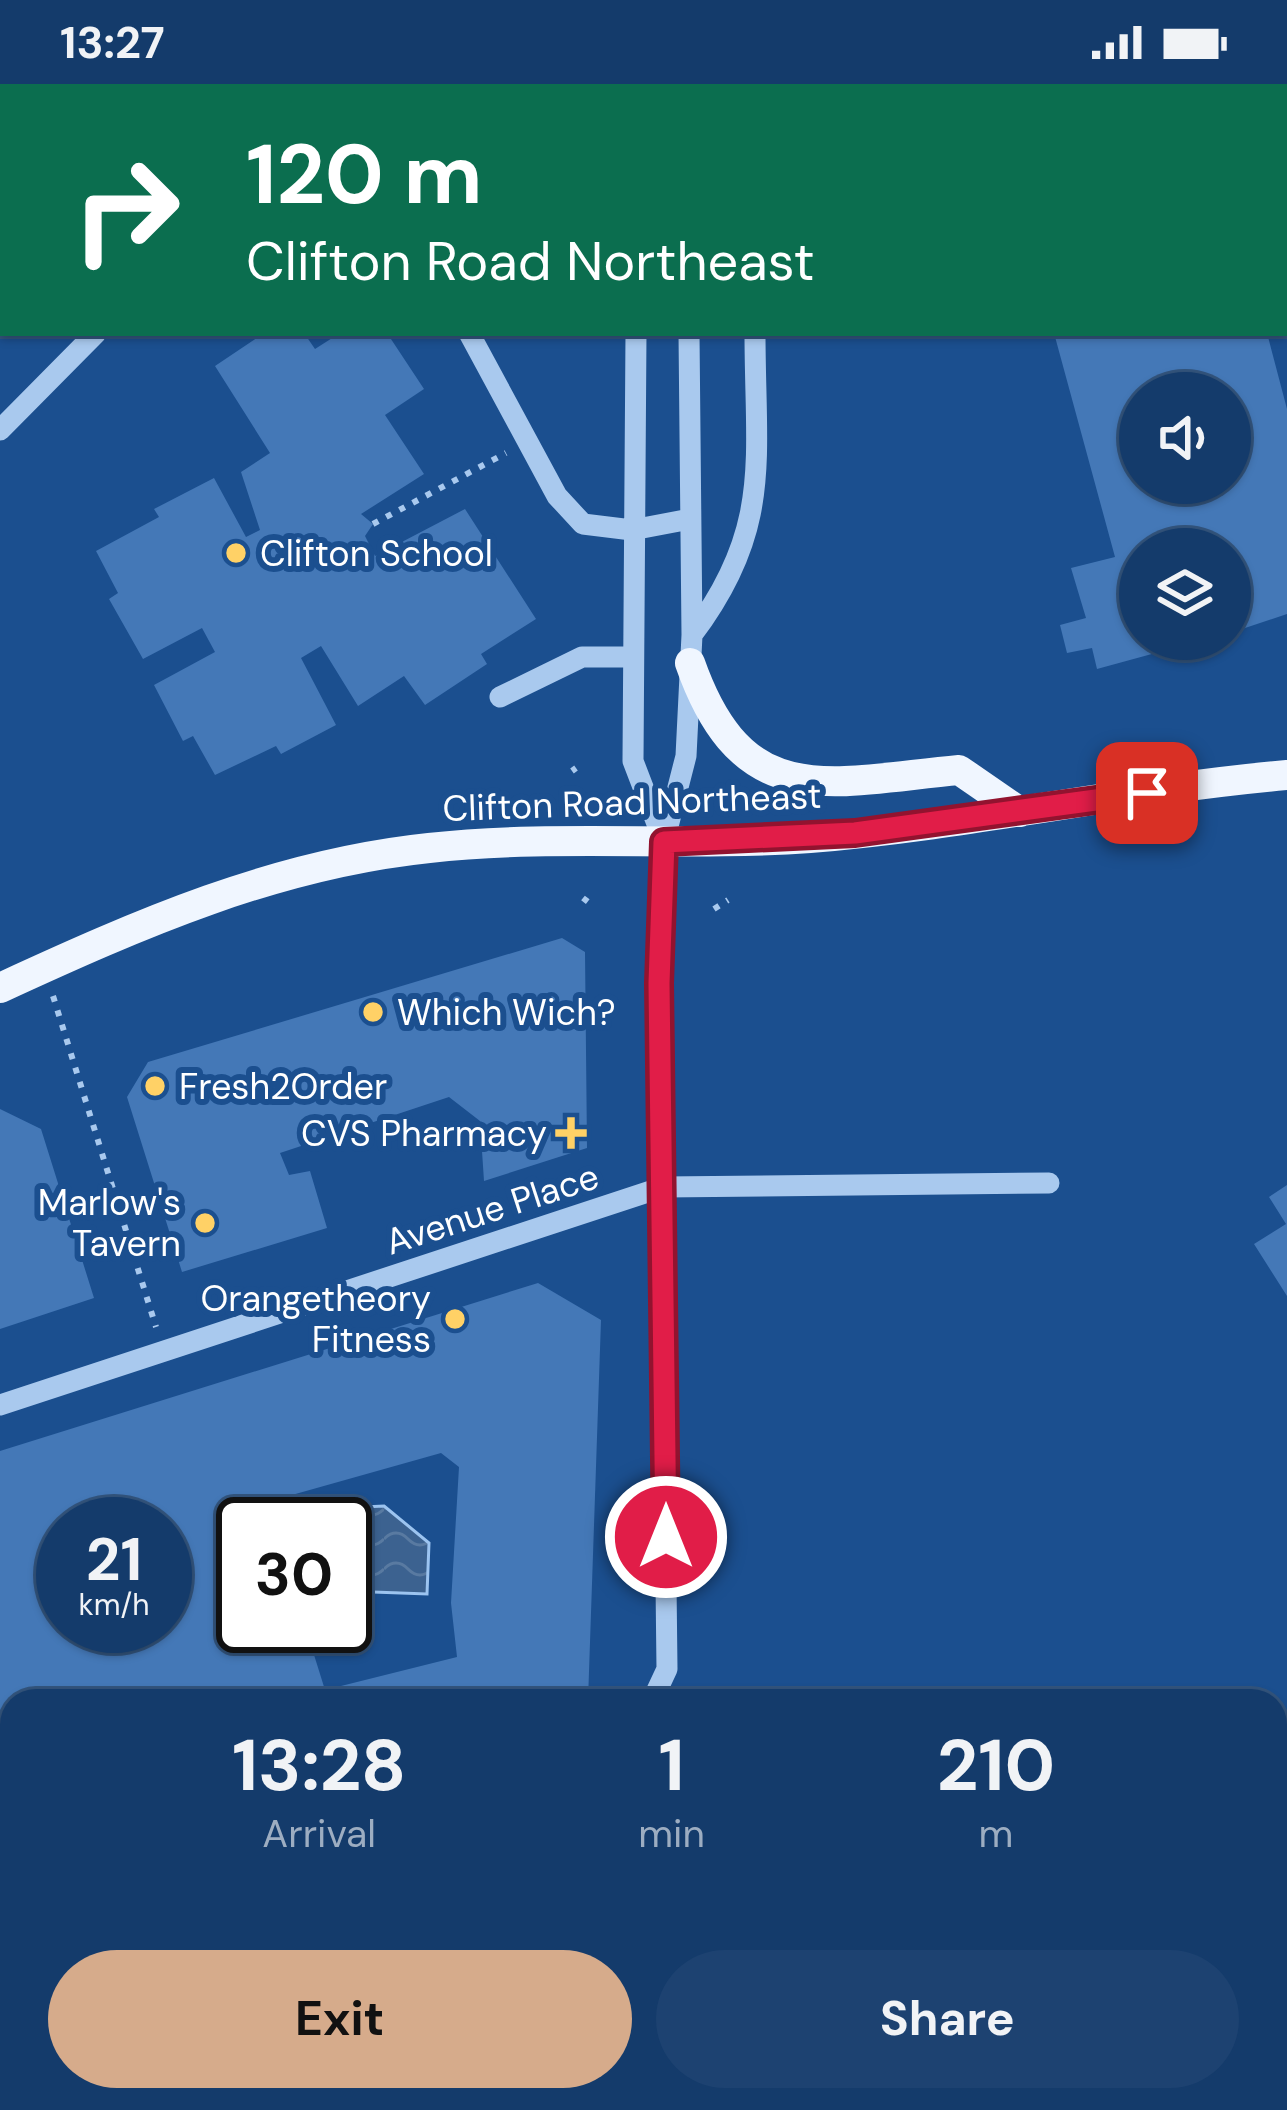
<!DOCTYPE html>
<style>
body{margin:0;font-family:"DM Sans",sans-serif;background:#1d4271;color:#f1f3f6;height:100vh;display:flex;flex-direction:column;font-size:45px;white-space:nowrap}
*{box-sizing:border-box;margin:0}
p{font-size:39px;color:#9dadc1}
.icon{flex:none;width:66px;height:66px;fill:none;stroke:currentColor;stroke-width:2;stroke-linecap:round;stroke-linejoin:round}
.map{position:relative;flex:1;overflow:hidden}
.side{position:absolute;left:0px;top:1605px;width:1287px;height:423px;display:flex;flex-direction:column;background:#143b6b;border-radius:36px 36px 0 0;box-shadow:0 3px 9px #0004,0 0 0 3px #33557e}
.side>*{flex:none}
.banner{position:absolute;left:0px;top:0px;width:1287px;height:252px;box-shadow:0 3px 9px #0004,0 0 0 3px #33557e;background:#0b6e4f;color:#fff;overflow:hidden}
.tools{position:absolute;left:1119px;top:288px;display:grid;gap:24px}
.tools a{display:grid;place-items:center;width:132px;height:132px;border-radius:50%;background:#143b6b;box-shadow:0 3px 9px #0004,0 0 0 3px #33557e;font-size:60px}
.speed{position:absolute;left:36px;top:1413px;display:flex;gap:24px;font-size:60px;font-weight:700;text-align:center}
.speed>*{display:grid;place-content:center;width:156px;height:156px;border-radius:50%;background:#143b6b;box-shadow:0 3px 9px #0004,0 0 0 3px #33557e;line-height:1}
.speed small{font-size:30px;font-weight:400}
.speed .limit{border:6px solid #111;border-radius:18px;background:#fff;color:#111}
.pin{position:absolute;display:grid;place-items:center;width:102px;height:102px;color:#fff;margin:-51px;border-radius:24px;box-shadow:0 6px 18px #0006}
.me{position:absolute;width:132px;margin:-66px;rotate:0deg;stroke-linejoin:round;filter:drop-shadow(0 0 9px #0008)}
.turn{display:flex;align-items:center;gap:42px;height:252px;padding:0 48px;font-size:54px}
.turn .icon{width:156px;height:156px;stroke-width:2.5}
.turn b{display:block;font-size:84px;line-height:102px}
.eta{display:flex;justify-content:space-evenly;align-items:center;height:204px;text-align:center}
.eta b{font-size:72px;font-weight:700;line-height:84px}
.button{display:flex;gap:24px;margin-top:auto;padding:24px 48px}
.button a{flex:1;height:138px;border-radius:72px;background:#d6ab8b;color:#111;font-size:48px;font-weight:700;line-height:138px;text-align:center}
.button a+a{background:#1d4271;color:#f1f3f6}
.status{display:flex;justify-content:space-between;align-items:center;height:84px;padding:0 60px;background:#143b6b;direction:ltr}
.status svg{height:33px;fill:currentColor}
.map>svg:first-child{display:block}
</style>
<div class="status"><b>13:27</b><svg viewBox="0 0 49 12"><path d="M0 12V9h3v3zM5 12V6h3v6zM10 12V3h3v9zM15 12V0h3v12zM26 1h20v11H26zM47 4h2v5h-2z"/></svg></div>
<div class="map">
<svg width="1287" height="2026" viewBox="0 0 1287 2026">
<defs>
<pattern id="water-waves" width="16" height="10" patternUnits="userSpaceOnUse" patternTransform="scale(3)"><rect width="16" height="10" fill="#3c6290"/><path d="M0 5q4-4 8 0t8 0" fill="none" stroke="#597aa1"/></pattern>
</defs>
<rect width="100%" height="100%" fill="#1b4f8f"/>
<path fill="url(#water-waves)" stroke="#9cc4f0" stroke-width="3" d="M384,1422l45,37 -2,51 -81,-3 -3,-83z"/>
<path fill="#4478b7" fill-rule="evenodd" d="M264,249h40l11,16 25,-16h47l37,56 -39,26 39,59 -63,40 12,10 -8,12 10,20 90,-47 71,110 -55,35 6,10 -62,41 -21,-29 -46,30 -37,-60 -20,12 35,67 -55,29 -5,-8 -61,29 -22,-39 -10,5 -29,-56 61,-33 -13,-24 -59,31 -34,-60 9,-6 -22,-42 63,-34 -5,-8 60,-31 32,59 14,-7 -19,-58 29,-19 -55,-87z
M1054,249h213l20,76v205l-57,19v-84h-90v90l63,1 -106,29 -5,-21 -25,5 -7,-28 26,-7 -15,-50 44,-11zM1140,309h90v90h-90z
M562,854l23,14 2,196 -103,33 -4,-60 -31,-24 -169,56 9,22 21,-4 17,57 -145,44 -55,-175 21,-35z
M0,1025l41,20 53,169 -94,31z
M1287,1101v111l-33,-52 32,-20 -17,-27z
M538,1199l63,37 -13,381h-576v89l-12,3v-342zM441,1369l18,14 -8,136 6,54 -132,33 -20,-64h-62v-102h31l-7,-22zM63,1440h102v102h-102z"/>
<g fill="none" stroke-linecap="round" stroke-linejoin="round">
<path stroke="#a9c9ee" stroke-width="6" stroke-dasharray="6 9" stroke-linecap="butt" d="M373,440l133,-71
M572,687l4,-3
M583,814l9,7
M714,825l14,-9
M53,912l103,331"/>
<path stroke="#a9c9ee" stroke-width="21" d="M585,0l2,3
M661,0l1,3
M745,0v3
M234,3l1,-3
M469,249l88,163 26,28 49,6 58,-11
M636,249l-3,428 31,81
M0,346l96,-97
M692,551c81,-107 63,-176 63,-302
M500,613l82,-40h49
M0,1321l663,-218 386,-4
M652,1617l15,-32 -8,-686 5,-141 22,-86 6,-121 -3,-302
M0,1751l12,4"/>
<path stroke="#f0f6ff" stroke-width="30" d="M690,579c53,151 138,119 269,107l61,42
M0,904c139,-64 275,-124 429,-140 126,-14 254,-1 381,-10 160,-13 317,-49 477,-63"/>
</g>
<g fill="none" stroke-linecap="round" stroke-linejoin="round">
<defs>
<path id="route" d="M666,1453l-7,-554 5,-141 191,-9 292,-40"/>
</defs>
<use href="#route" stroke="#92132f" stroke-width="30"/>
<use href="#route" stroke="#e11d48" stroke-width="21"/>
</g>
<g fill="#ffd166" stroke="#1b4f8f" stroke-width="4.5">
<circle cx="236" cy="469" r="12"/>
<circle cx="373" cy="928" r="12"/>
<circle cx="155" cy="1002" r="12"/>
<path d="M565 1031h12v12h12v12h-12v12h-12v-12h-12v-12h12z"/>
<circle cx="205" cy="1139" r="12"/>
<circle cx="455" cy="1235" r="12"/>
</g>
<g text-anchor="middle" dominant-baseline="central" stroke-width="12" stroke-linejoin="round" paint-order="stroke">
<g font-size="36" fill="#fff" stroke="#1b4f8f" text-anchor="start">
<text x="260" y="469">Clifton School</text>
<text x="397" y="928">Which Wich?</text>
<text x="179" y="1002">Fresh2Order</text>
<text x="547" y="1049" text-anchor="end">CVS Pharmacy</text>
<text x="181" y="1118" text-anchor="end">Marlow's<tspan x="181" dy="41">Tavern</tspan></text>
<text x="431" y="1214" text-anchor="end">Orangetheory<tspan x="431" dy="41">Fitness</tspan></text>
</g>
<g font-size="36" fill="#fff" stroke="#1b4f8f">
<text transform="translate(632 718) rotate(-2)">Clifton Road Northeast</text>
<text transform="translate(492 1125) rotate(-18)">Avenue Place</text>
</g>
</g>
</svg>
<div class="tools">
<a><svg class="icon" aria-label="sound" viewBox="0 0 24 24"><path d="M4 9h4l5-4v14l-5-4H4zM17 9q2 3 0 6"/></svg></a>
<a><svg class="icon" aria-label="layers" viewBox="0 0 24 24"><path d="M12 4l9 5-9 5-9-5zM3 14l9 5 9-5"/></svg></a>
</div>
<div class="speed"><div>21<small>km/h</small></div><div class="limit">30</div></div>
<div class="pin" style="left:1147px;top:709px;background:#d93025"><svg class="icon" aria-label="arrive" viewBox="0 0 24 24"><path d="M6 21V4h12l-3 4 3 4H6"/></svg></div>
<svg class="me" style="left:666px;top:1453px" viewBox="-20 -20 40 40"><circle r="17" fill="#e11d48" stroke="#fff" stroke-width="3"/><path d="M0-11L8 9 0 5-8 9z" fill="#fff"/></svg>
<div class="banner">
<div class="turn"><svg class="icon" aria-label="right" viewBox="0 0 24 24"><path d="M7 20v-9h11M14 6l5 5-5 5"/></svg><div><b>120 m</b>Clifton Road Northeast</div></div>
</div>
<section class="side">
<div class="eta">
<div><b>13:28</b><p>Arrival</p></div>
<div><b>1</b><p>min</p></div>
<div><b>210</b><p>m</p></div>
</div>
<div class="button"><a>Exit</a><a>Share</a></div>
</section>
</div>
